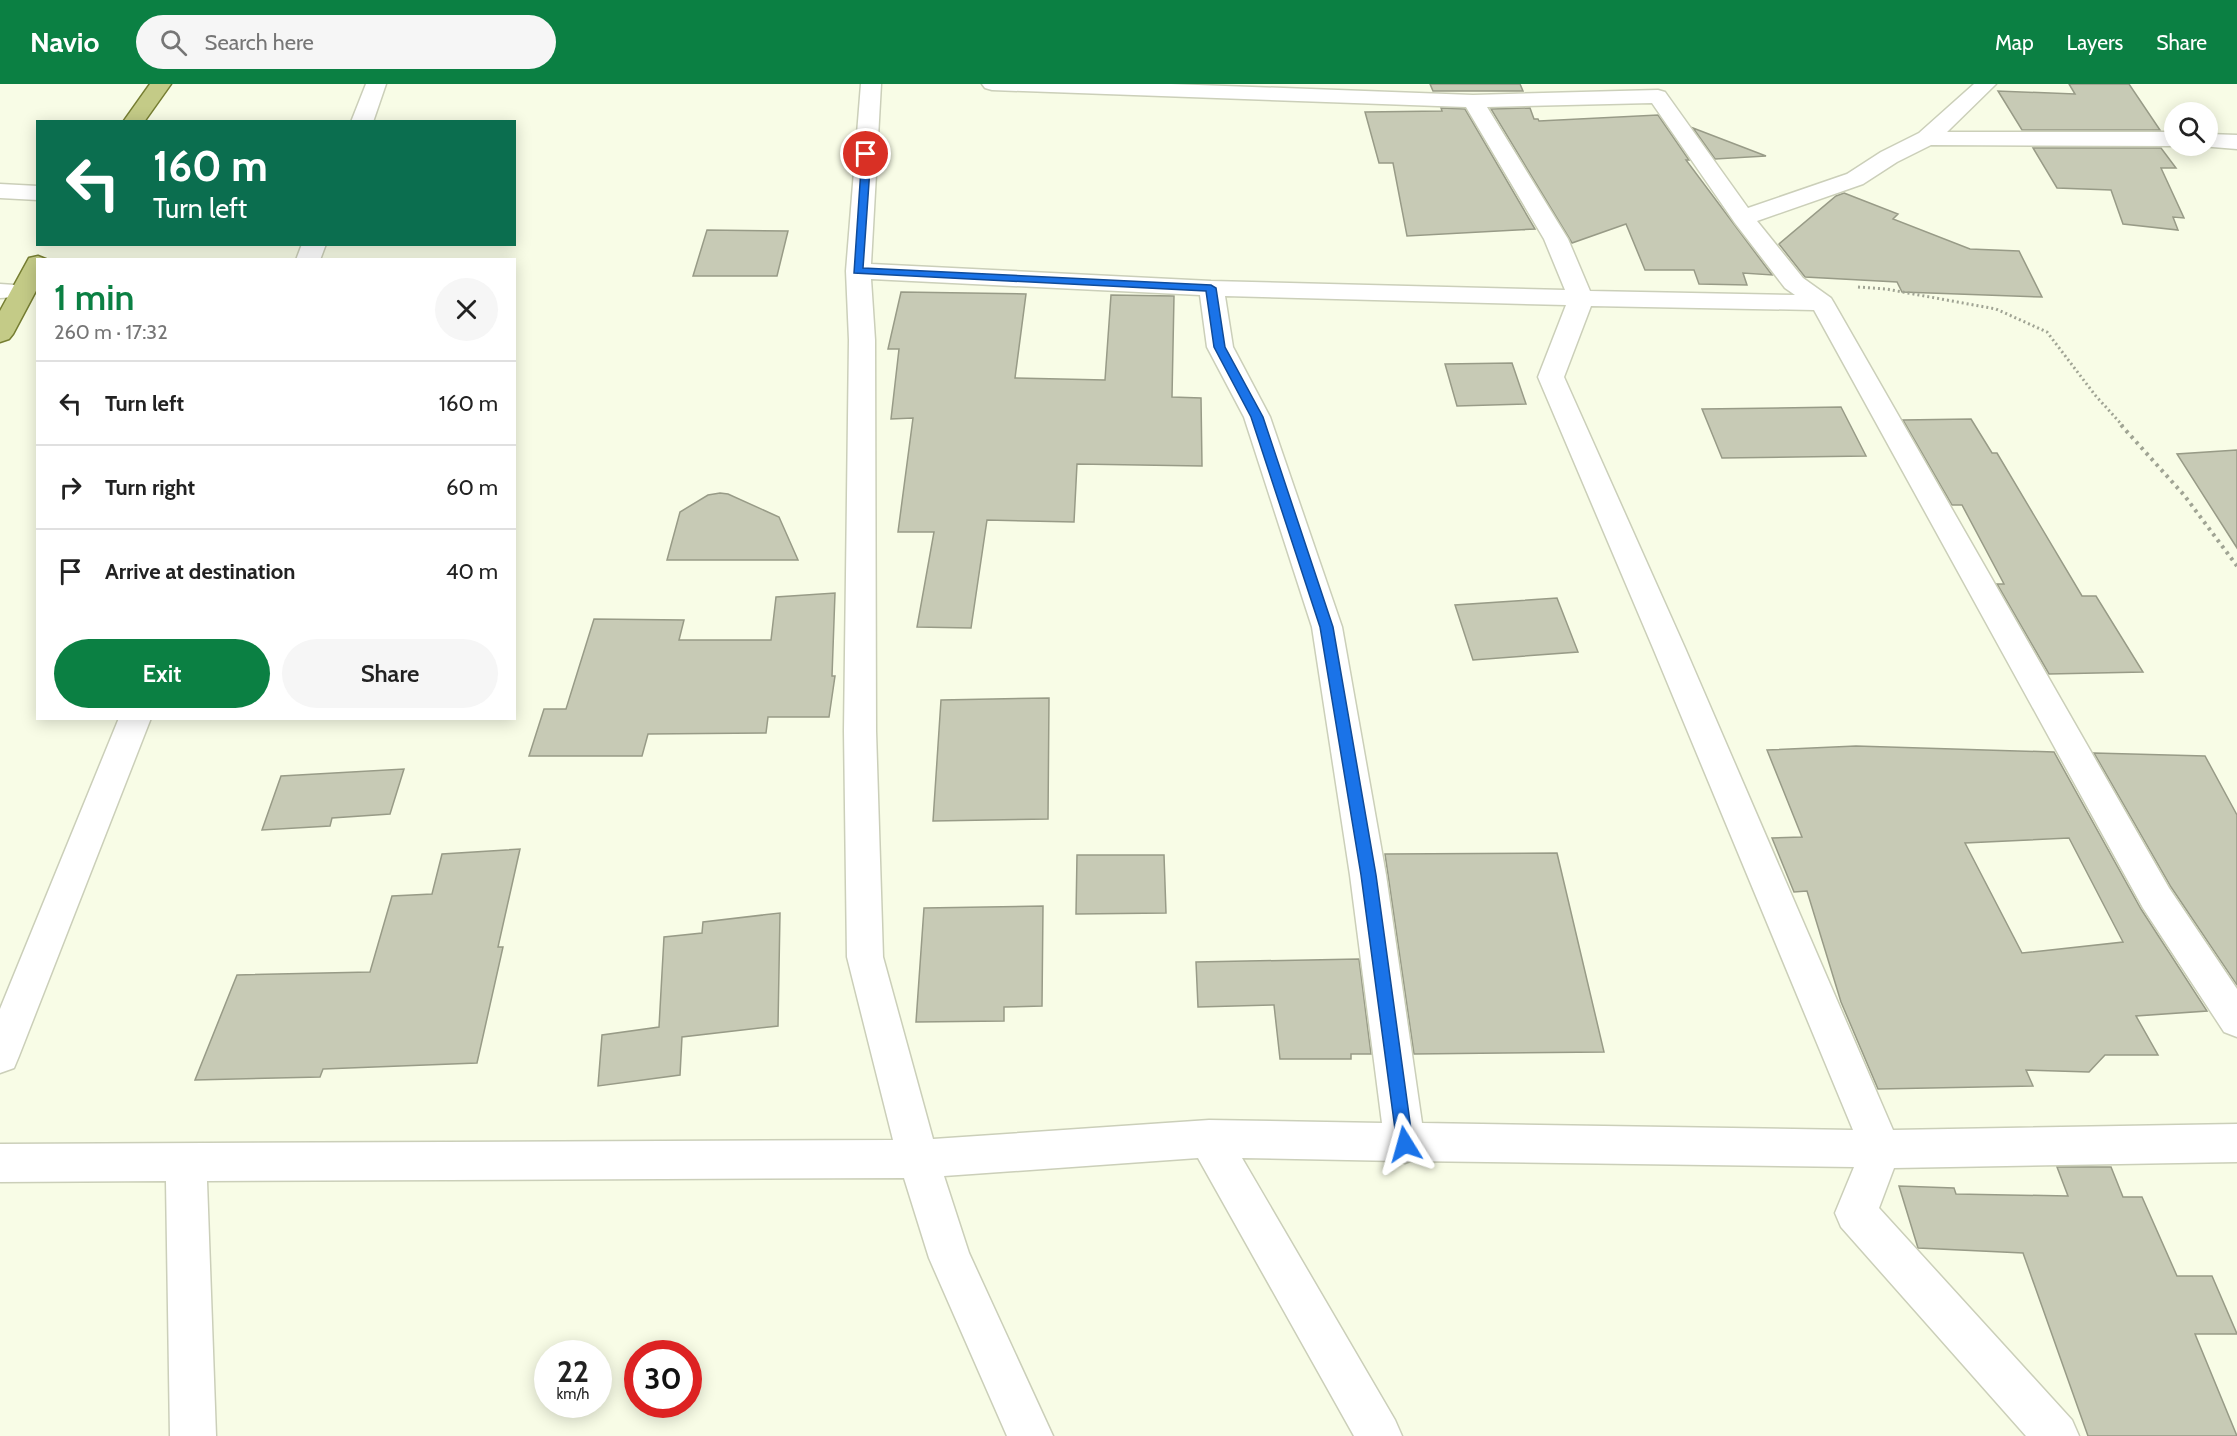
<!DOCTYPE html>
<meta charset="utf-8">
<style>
body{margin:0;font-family:Cabin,sans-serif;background:#f6f6f6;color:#222;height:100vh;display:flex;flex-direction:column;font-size:22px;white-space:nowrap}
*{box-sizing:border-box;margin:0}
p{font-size:20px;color:#767676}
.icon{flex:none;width:33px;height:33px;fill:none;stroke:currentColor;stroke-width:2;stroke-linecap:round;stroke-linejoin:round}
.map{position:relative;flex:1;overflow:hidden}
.panel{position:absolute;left:36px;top:174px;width:480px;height:462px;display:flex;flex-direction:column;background:#fff;border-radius:0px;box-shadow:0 3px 15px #0003}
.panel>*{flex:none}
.top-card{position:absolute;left:36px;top:36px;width:480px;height:126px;border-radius:0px;box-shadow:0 3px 15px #0003;background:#0b6e4f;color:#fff;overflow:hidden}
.tools{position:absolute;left:2164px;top:18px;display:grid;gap:12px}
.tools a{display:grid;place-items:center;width:54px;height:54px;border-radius:50%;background:#fff;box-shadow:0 3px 15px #0003;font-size:30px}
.speed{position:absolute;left:534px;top:1256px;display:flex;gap:12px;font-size:30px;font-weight:700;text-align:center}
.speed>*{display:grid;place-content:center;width:78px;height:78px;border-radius:50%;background:#fff;box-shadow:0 3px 15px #0003;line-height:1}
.speed small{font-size:15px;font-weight:400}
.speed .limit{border:9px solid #d22;background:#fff;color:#111}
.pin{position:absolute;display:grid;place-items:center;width:51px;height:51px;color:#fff;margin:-26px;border:3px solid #fff;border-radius:50%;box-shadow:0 2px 6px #0007}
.me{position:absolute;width:66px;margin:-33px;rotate:352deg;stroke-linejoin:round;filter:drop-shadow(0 0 4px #0008)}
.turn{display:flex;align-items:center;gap:21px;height:126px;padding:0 18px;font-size:27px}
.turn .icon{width:78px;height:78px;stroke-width:2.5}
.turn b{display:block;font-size:42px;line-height:51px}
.round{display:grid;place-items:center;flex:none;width:63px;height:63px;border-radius:32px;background:#f6f6f6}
.overview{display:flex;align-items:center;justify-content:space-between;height:102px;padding:0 18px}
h1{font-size:36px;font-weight:600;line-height:45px;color:#0b8043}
.cta{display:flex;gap:12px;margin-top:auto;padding:12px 18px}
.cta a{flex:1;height:69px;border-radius:36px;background:#0b8043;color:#fff;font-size:24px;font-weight:600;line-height:69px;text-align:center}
.cta a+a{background:#f6f6f6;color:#222}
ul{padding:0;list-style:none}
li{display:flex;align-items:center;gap:18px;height:84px;padding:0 18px;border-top:2px solid #e0e0e0}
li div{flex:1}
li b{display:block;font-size:22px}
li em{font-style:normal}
header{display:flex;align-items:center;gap:36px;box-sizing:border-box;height:84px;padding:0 30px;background:#0b8043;color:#fff}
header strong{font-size:28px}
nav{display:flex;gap:33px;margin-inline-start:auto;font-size:21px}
.search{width:420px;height:54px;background:#f6f6f6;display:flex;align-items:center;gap:15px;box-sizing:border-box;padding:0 21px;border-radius:33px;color:#767676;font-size:22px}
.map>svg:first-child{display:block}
</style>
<header>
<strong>Navio</strong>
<div class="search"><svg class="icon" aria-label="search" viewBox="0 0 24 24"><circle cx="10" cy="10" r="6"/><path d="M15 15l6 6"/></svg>Search here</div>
<nav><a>Map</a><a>Layers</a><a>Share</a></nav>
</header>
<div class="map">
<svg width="2237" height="1352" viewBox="0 0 2237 1352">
<rect width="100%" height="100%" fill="#f8fce6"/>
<path fill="#c7cab5" stroke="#989b87" stroke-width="1.5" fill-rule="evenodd" d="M1430,0h90l3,7h-90z
M2069,0h60l31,46h-138l-24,-39 77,3z
M1441,24l24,1 70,120 -128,7 -14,-73h-14l-14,-51 77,-1z
M1530,24l4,11h4l1,2 119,-6 31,45h-3l86,115 -29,-2 4,12 -48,-1 -5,-14h-49l-19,-46 -54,19 -81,-134z
M1693,44l73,28 -51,3z
M2033,64h128l15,20h-15l23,50 -11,-1 5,13 -55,-6 -12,-34 -54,-2z
M1844,109l54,21 -5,5 77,30 49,2 23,46 -140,-5 -5,-10 -92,-5 -26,-33 57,-48z
M707,146l81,1 -11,45h-84z
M901,208l125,2 -11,84 90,2 6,-85 63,1 -2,101 29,1 1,68 -125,-2 -3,58 -87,-2 -16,108 -54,-1 17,-95h-36l15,-114 -22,1 8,-70h-11z
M1512,279l14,41 -69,2 -12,-42z
M1841,323l25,49 -144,2 -20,-49z
M1971,335l21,34h5l85,143h14l47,76 -94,2 -52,-90h7l-42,-79h-10l-49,-85z
M2237,366v98l-60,-94z
M720,409l8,1 51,23 19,43h-131l13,-48 28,-17z
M835,509l-3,83h3l-6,41h-61l-2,16 -118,1 -6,22h-113l15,-47h22l28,-90 90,1 -5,20h92l5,-43z
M1557,514l21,54 -105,8 -18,-55z
M1049,614l-1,121 -115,2 8,-121z
M1856,662l198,6 87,157 66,102 -71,5 22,39h-53l-16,17 -63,-2 7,16 -155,3 -37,-87 -34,-111 -13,1 -22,-54 30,-1 -35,-87zM2069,754l54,104 -101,11 -57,-110z
M2094,669l111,3 32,59v170l-66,-98z
M404,685l-14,45 -58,4 -2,8 -68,4 19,-54z
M520,765l-22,98h5l-26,116 -154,6 -3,8 -125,3 42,-105 133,-3 22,-76 40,-2 10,-40z
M1557,769l47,199 -190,2 -29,-200z
M1077,771h87l2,58 -90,1z
M1043,822l-1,100 -38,1v14l-88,1 8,-114z
M780,829l-2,113 -96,11 -2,38 -82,11 4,-51 57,-8 5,-90 38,-4 1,-11z
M1359,875l12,95h-20v5h-71l-6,-54 -76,2 -2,-45z
M2057,1083h54l12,30h19l35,79h35l25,58h-42l42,102h-149l-65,-183 -105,-5 -19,-62 55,2 2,6 112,2z"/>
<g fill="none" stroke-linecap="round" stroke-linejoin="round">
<defs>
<path id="minor" d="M366,0h20l-13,38h-22z
M861,0h20l-10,180 340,17 354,9 -21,-51 -78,-132 -474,-17 -7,-2 -3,-4h189l302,11 185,-5 7,2 83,116 99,-34 34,-22 38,-19 55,-49h22l-49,48h228v14l-244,-1 -34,17 -34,22 -106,37 46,57 28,20 3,5 335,585 68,101v48l-13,-5 -81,-124 -329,-598 -223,-4 -27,71 121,271 208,482 344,-6v38l-343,6 -15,40 193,212 7,16h-53l-185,-209 -6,-14 19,-46 -444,-6 -5,2 -6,-2 -157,-3 153,262 7,16h-48l-156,-278 -254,18 25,77 84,183h-46l-78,-178 -25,-80 -697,3 9,255h-46l-4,-255 -166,1v-38l893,-4 -46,-183 -3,-226 5,-391 -3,-69zM1652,19l83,120 50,65 10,7 -205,-4 -22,-52 -81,-132zM871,195l329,16 7,52 37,70 68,210 38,248 32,248 -173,-3 -276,19 -50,-182 -7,-226 -1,-391zM1225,212l341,9 -28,72 115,271 200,482 -431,-7 -36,-248 -44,-248 -72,-210 -37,-70z
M2208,50l29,1v14l-37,-3h8z
M0,100l38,2v14l-38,-2z
M302,160h24l-6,16h-24z
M0,200l30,2 3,5 -3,5 -30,2z
M119,634h32l-132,338 -5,12 -14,5v-64z"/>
<path id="major" d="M150,0h21l-27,38h-21z
M38,172l10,4h-10v27l-25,47 -4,5 -9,3v-31l29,-53z"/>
</defs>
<use href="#minor" stroke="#cbcfb9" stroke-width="3"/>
<use href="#major" stroke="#767e32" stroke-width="3"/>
<path stroke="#a0a494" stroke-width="3" stroke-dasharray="2 3" stroke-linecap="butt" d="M1858,203l28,2 110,20 51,23 48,63 28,31"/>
<path stroke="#a0a494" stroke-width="4" stroke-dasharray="3 4.5" stroke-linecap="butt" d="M2121,341l63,70 53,71"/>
<use href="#minor" fill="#fff" fill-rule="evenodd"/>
<use href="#major" fill="#c4cb87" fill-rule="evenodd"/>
</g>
<path fill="#1a73e8" stroke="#114b97" stroke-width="1.5" d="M866,67l5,3 -8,114 348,17 5,3 9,59 38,70 70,210 43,248 37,269 -2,6 -6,2 -6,-2 -2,-6 -36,-269 -41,-248 -69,-210 -37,-70 -8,-56 -352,-18 8,-119z"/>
</svg>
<div class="tools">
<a><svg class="icon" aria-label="search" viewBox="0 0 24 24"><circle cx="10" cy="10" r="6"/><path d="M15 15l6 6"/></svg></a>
</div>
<div class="speed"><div>22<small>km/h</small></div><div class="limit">30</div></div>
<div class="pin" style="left:866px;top:70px;background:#d93025"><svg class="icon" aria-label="arrive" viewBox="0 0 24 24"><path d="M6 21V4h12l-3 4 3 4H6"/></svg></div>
<svg class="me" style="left:1405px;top:1060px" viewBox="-20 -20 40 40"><path d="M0-17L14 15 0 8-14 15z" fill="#1a73e8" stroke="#fff" stroke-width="4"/></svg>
<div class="top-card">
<div class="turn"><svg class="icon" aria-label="left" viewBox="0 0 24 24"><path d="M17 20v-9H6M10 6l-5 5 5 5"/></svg><div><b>160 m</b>Turn left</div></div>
</div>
<section class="panel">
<div class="overview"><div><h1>1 min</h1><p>260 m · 17:32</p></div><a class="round"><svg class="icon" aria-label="close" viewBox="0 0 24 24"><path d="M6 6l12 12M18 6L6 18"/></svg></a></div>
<ul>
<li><svg class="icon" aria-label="left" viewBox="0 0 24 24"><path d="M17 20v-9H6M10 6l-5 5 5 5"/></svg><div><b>Turn left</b></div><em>160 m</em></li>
<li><svg class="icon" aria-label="right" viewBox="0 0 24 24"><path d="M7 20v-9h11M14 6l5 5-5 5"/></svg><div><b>Turn right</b></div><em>60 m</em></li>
<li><svg class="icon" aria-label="arrive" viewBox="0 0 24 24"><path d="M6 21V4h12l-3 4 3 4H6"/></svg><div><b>Arrive at destination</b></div><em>40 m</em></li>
</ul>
<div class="cta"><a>Exit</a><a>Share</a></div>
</section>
</div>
